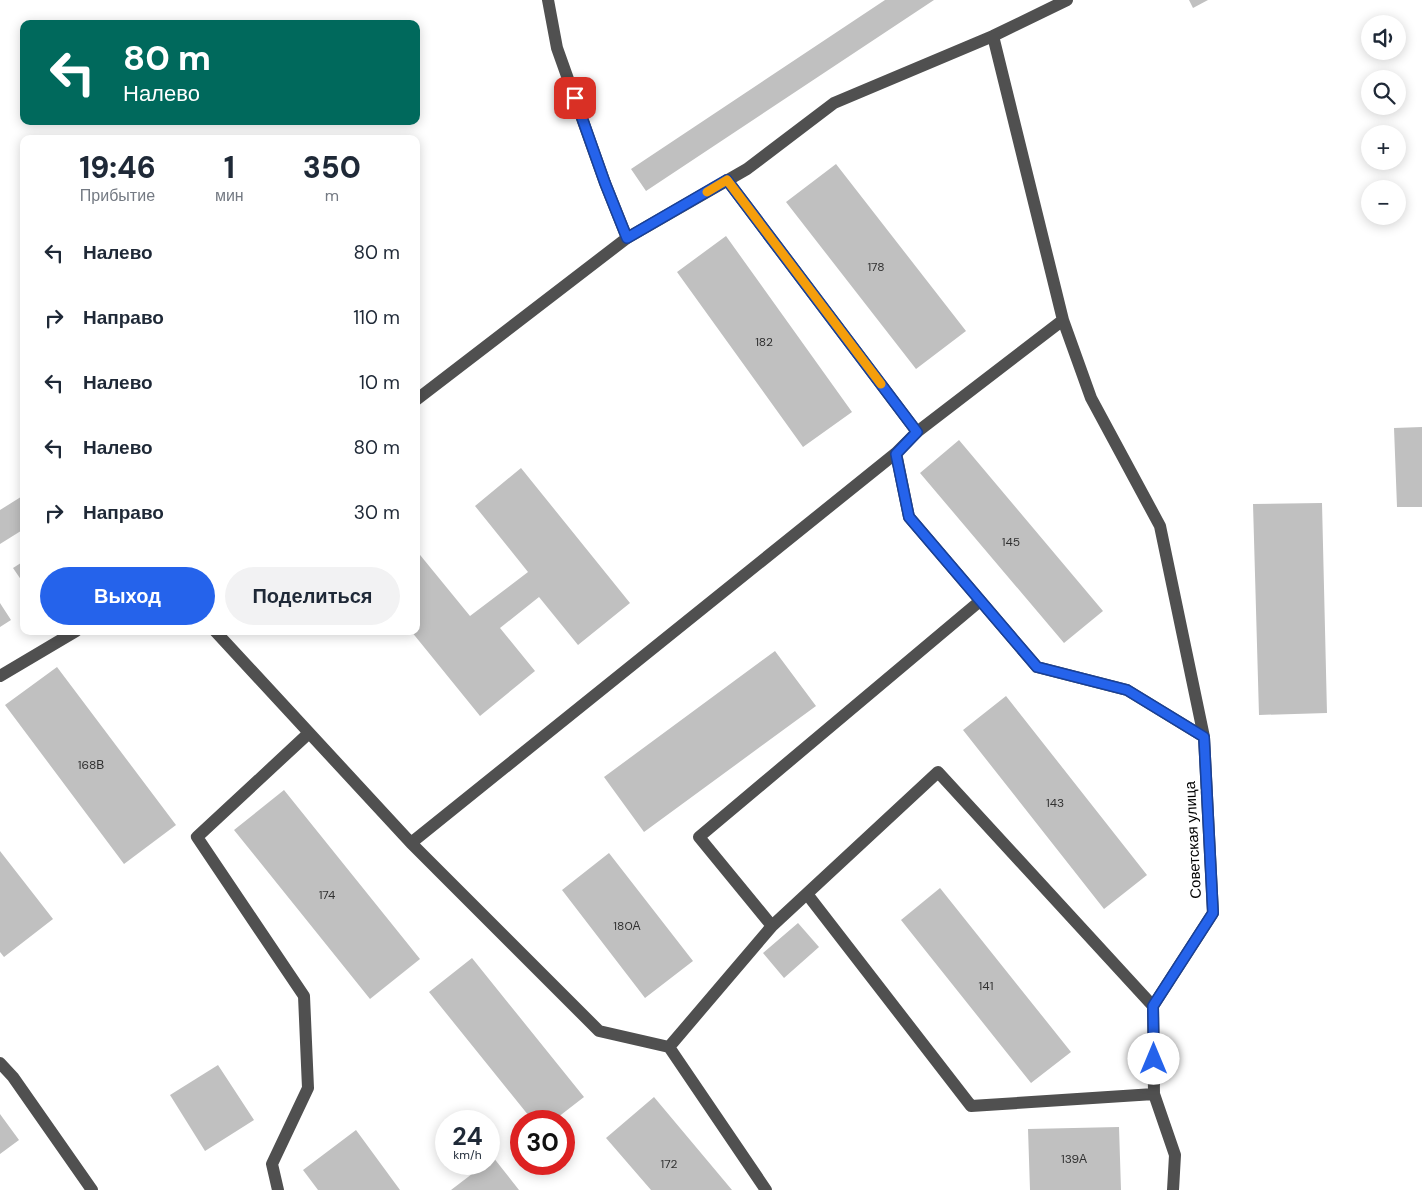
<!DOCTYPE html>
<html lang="ru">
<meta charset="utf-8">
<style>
body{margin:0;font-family:"DM Sans",sans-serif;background:#f2f2f3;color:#1f2937;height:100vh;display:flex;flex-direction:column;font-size:19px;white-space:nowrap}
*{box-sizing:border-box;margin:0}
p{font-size:16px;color:#747a83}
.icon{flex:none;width:28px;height:28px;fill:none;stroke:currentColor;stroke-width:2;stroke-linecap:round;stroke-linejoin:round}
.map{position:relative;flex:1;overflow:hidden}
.sheet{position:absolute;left:20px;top:135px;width:400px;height:500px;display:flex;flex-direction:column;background:#fff;border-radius:10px;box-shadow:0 2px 12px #0003}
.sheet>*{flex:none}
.top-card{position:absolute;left:20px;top:20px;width:400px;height:105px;border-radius:10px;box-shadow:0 2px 12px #0003;background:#00695c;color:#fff;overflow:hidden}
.tools{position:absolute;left:1361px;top:15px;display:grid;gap:10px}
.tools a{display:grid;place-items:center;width:45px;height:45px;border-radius:50%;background:#fff;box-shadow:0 2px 12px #0003;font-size:25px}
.speed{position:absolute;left:435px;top:1110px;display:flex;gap:10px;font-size:25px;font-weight:700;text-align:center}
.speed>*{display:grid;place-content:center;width:65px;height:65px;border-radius:50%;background:#fff;box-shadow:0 2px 12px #0003;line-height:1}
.speed small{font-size:12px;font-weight:400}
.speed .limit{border:8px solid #d22;background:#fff;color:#111}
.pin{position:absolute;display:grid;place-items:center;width:42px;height:42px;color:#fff;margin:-21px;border-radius:10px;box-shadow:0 2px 8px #0006}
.me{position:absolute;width:55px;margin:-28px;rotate:0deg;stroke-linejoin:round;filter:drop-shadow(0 0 4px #0008)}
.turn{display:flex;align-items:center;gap:18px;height:105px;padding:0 20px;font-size:22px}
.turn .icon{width:65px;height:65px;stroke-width:2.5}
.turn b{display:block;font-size:35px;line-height:42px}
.eta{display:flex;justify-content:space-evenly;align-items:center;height:85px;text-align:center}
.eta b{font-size:30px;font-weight:800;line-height:35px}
.cta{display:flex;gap:10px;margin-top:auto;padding:10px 20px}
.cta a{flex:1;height:58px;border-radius:30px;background:#2563eb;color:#fff;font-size:20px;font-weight:800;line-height:58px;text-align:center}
.cta a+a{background:#f2f2f3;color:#1f2937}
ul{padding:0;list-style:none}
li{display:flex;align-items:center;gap:15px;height:65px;padding:0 20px}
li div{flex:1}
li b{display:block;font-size:19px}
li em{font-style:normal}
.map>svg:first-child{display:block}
</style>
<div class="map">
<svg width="1422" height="1190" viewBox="0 0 1422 1190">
<rect width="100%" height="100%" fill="#fff"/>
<path fill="#c0c0c0" d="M885,0h49l-288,191 -15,-22z
M1189,0h19l-15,8z
M836,164l130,167 -50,38 -130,-167z
M726,236l126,176 -49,35 -126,-175z
M1422,427v80h-25l-3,-79z
M959,440l144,171 -39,32 -144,-170z
M521,468l109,135 -52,42 -39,-48 -39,31 35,43 -55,45 -69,-85h5v-81l54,66 58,-44 -53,-66z
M24,495v34l-24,15v-34z
M1322,503l5,210 -68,2 -6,-211z
M24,561v23l-11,-16z
M0,603l11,17 -11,7z
M775,651l41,55 -172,126 -40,-55z
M57,667l119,158 -52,39 -119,-159z
M1006,696l141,179 -43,34 -141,-179z
M284,790l136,169 -50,40 -136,-169z
M0,851l53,68 -49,38 -4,-5z
M609,853l84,108 -48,37 -83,-108z
M940,888l131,164 -40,31 -130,-163z
M798,923l21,24 -35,31 -21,-25z
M472,958l112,139 -31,24h-20l-104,-129z
M218,1065l36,55 -49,31 -35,-56z
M654,1097l78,93h-81l-45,-52z
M0,1114l19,26 -19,14z
M1119,1127l2,63h-91l-2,-61z
M356,1130l44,60h-82l-15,-20z
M493,1157l26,33h-68l34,-26h4v-3z"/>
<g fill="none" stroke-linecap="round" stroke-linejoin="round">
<path stroke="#505050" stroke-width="12" d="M548,0l9,48 48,135 22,55
M993,36l70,284 -146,112 -21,21 13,64 128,150 90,23 77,47
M727,180l190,252
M1063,320l28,78 69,128 44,211 9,176 -60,93 1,88 21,61 -2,35
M416,400l211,-162 120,-69 87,-66 159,-67 74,-36
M215,631l196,212 485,-390
M0,676l76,-45
M411,843l188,188 70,16
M807,894l164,212 183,-12
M772,926l166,-154 215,234
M0,1063l13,14 79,113
M278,1190l-6,-26 36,-76 -4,-92 -107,-159 112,-104
M766,1190l-97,-143 103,-121 -73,-89 281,-236"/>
</g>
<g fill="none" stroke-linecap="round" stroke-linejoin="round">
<defs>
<path id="route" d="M575,98l30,85 22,55 100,-58 190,252 -21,22 13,63 128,150 90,23 77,47 9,176 -60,93 1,53"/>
</defs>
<use href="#route" stroke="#184099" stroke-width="12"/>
<use href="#route" stroke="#2563eb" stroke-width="9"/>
<path stroke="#f59e0b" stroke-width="9" d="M707,192l20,-12 154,204"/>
</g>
<g text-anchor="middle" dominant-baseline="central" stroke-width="4" stroke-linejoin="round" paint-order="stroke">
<g font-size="12" fill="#303030">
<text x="876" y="267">178</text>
<text x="764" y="342">182</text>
<text x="1011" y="542">145</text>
<text x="91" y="765">168В</text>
<text x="1055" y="803">143</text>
<text x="327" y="895">174</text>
<text x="627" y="926">180А</text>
<text x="986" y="986">141</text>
<text x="1074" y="1159">139А</text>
<text x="669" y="1164">172</text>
</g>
<g font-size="15" fill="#000" stroke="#fff">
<text transform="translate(1193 840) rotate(-93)">Советская улица</text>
</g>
</g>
</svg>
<div class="tools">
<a><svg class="icon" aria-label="sound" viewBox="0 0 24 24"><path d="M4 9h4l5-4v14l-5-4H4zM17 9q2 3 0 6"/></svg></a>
<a><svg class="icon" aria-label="search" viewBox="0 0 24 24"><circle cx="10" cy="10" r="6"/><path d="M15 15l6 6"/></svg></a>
<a>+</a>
<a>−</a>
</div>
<div class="speed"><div>24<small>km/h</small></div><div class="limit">30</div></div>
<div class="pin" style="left:575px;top:98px;background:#d93025"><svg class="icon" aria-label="arrive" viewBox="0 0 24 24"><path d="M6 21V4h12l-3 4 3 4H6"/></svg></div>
<svg class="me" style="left:1154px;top:1059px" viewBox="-20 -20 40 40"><circle r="19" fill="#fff"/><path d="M0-13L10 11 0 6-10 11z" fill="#2563eb"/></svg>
<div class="top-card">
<div class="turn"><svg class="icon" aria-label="left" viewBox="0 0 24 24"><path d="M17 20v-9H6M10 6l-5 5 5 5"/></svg><div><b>80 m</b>Налево</div></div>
</div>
<section class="sheet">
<div class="eta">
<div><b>19:46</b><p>Прибытие</p></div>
<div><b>1</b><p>мин</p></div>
<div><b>350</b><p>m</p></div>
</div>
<ul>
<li><svg class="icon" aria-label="left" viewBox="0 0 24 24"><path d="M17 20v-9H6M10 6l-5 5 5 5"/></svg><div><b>Налево</b></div><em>80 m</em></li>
<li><svg class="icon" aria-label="right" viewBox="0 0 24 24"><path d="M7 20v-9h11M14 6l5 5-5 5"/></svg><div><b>Направо</b></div><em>110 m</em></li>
<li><svg class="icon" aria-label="left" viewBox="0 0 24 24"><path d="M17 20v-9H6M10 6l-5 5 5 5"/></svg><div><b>Налево</b></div><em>10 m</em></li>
<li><svg class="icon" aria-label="left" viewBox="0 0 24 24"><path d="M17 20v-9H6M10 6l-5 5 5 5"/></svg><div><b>Налево</b></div><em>80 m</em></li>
<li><svg class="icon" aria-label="right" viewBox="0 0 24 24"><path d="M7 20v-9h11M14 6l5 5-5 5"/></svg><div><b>Направо</b></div><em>30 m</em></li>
</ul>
<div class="cta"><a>Выход</a><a>Поделиться</a></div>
</section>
</div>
